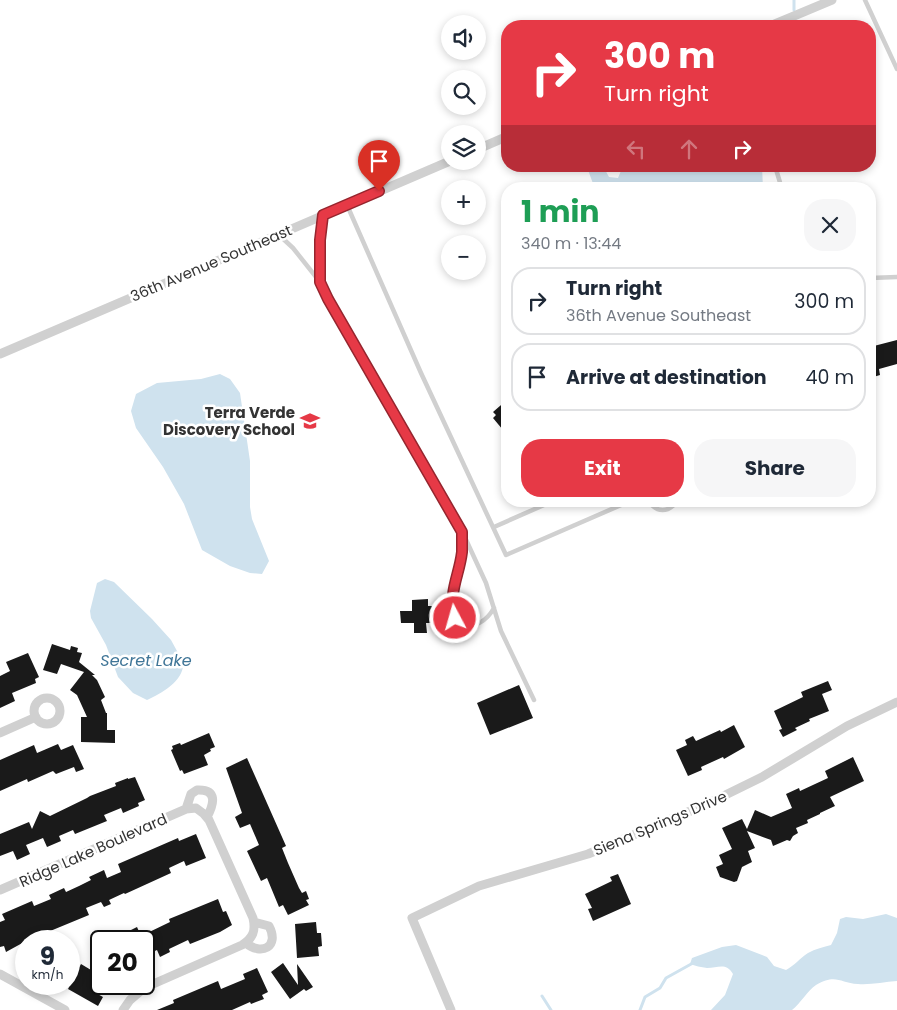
<!DOCTYPE html>
<meta charset="utf-8">
<style>
body{margin:0;font-family:Poppins,sans-serif;background:#f6f6f7;color:#1f2937;height:100vh;display:flex;flex-direction:column;font-size:19px;white-space:nowrap}
*{box-sizing:border-box;margin:0}
p{font-size:16px;color:#747a83}
.icon{flex:none;width:28px;height:28px;fill:none;stroke:currentColor;stroke-width:2;stroke-linecap:round;stroke-linejoin:round}
.map{position:relative;flex:1;overflow:hidden}
.side{position:absolute;left:501px;top:182px;width:375px;height:325px;display:flex;flex-direction:column;background:#fff;border-radius:20px;box-shadow:0 2px 8px #0003}
.side>*{flex:none}
.guide{position:absolute;left:501px;top:20px;width:375px;height:152px;border-radius:20px;box-shadow:0 2px 8px #0003;background:#e63946;color:#fff;overflow:hidden}
.controls{position:absolute;left:441px;top:15px;display:grid;gap:10px}
.controls a{display:grid;place-items:center;width:45px;height:45px;border-radius:50%;background:#fff;box-shadow:0 2px 8px #0003;font-size:25px}
.speed{position:absolute;left:15px;top:930px;display:flex;gap:10px;font-size:25px;font-weight:700;text-align:center}
.speed>*{display:grid;place-content:center;width:65px;height:65px;border-radius:50%;background:#fff;box-shadow:0 2px 8px #0003;line-height:1}
.speed small{font-size:12px;font-weight:400}
.speed .limit{border:2px solid #111;border-radius:8px;background:#fff;color:#111}
.pin{position:absolute;display:grid;place-items:center;width:42px;height:42px;color:#fff;margin:-51px -21px;border-radius:50% 50% 50% 0;rotate:-45deg;box-shadow:0 0 5px #0007}
.pin .icon{rotate:45deg}
.me{position:absolute;width:55px;margin:-28px;rotate:354deg;stroke-linejoin:round;filter:drop-shadow(0 0 4px #0008)}
.turn{display:flex;align-items:center;gap:18px;height:105px;padding:0 20px;font-size:22px}
.turn .icon{width:65px;height:65px;stroke-width:2.5}
.turn b{display:block;font-size:35px;line-height:42px}
.lanes{display:flex;align-items:center;height:48px;padding:0 20px;background:#0003;justify-content:center;gap:25px;direction:ltr}
.lanes .off{opacity:.35}
.round{display:grid;place-items:center;flex:none;width:52px;height:52px;border-radius:20px;background:#f6f6f7}
.head{display:flex;align-items:center;justify-content:space-between;height:85px;padding:0 20px}
h1{font-size:30px;font-weight:700;line-height:38px;color:#1e9e55}
.primary-button{display:flex;gap:10px;margin-top:auto;padding:10px 20px}
.primary-button a{flex:1;height:58px;border-radius:20px;background:#e63946;color:#fff;font-size:20px;font-weight:700;line-height:58px;text-align:center}
.primary-button a+a{background:#f6f6f7;color:#1f2937}
ul{padding:0;list-style:none}
li{display:flex;align-items:center;gap:15px;height:68px;margin:0 10px 8px;padding:0 10px;border:2px solid #e0e1e3;border-radius:20px}
li div{flex:1}
li b{display:block;font-size:19px}
li em{font-style:normal}
.map>svg:first-child{display:block}
</style>
<div class="map">
<svg width="897" height="1010" viewBox="0 0 897 1010">
<rect width="100%" height="100%" fill="#fff"/>
<path fill="#cfe2ee" d="M592,166h11l6,11 9,1 5,-12h139l1,23h-168l-7,-19z
M220,374l10,5 10,14 10,68v46l2,12 17,42 -7,13 -12,-1 -20,-7 -28,-16 -18,-46 -21,-37 -27,-39 -5,-17 5,-17 21,-11 44,-4z
M105,579l9,3 38,37 19,21 12,22c2,18 -21,31 -36,38l-14,-7 -15,-16 -12,-32 -15,-27 -1,-7 7,-28z
M886,914l11,4v63c-13,1 -27,4 -39,3 -18,-1 -22,-11 -42,1 -9,6 -15,18 -24,25h-81l14,-15 8,-21c-7,-12 -15,-6 -26,-6 -6,-1 -12,-2 -17,-4l2,-6 30,-11 14,-2 31,12 7,9 12,4c8,-4 14,-12 22,-17 7,-4 16,-6 23,-8l6,-12 3,-14 6,-2 17,2z"/>
<g fill="none" stroke-linecap="round" stroke-linejoin="round">
<path stroke="#cfe2ee" stroke-width="3" d="M794,10v-10
M791,26l1,-3
M542,996l9,14
M640,1010l5,-13 15,-9 6,-10 27,-15"/>
</g>
<path fill="#1a1a1a" d="M897,340v24l-18,5 1,6 -10,3v-31z
M508,399v37l-15,-18 3,-3 -3,-3z
M428,599v7h4v17h-6l1,10h-13v-10h-13l-1,-12h12v-11z
M52,644l18,6 1,-4 7,2 -1,4 5,1 -3,9 16,13h-3l5,5 8,17 -4,3 5,13h1v17h8v13l-34,-1v-25h6l-10,-22 -7,-5 14,-18 -23,-8 -4,10 -14,-4z
M28,653l11,24 -4,2 1,4 -24,10 3,8 -15,7v-32l10,-5 -4,-9z
M828,681l4,9 -10,4 7,17 -20,8 1,2 -15,7 2,2 -14,7 -4,-7 3,-1 -8,-18 29,-14 -2,-5z
M519,685l14,33 -43,17 -13,-32z
M734,725l11,22 -21,12 -1,-2 -22,10 1,3 -14,6 -12,-26 11,-5 -2,-5 8,-4 3,5 24,-11 1,2z
M209,733l6,14 -5,2 1,2 -7,4 4,10 -24,9 -2,-4 -2,1 -9,-21 2,-1 -1,-3 8,-3 1,2z
M58,744l3,6 12,-5 11,24 -8,3 -2,-5 -18,7 -3,-3 -25,11 -1,-3 -27,12v-31l34,-15 3,8z
M853,757l11,24 -34,16 5,9 -15,7v1l-13,6 1,3 -12,5 2,5 -5,3 -3,5 -3,-1 -14,6 -2,-6 -24,-9 8,17 -7,3 4,11 -10,5 -5,14 -3,1 -14,-5 -4,-10 7,-3 -4,-9 13,-6 -10,-21 20,-9 5,10 8,-19 16,7 21,-9 -6,-14 13,-6 1,3 28,-13 -3,-7z
M247,758l39,88 -4,2 6,15 11,25 3,5 4,-2 3,8 -3,1 3,5 -21,10 -5,-10 -4,2 -12,-29 -6,3 -14,-30 12,-6 -9,-21 -10,4 -5,-11 7,-4 -16,-45z
M135,777l10,23 -7,3 1,3 -16,7 -2,-5 -17,7 3,6 -32,13 -2,-4 -14,6 2,5 -14,6 -4,-9 -17,7 4,9 -13,6 -4,-9 -13,5v-22l29,-12 3,7 8,-18 10,5 37,-18 3,-2 26,-10 -1,-3 13,-5v1z
M196,834l10,24 -20,8 -2,-5 -15,7 2,5 -46,21 -1,-1 -15,7 2,4 -7,3 -3,-5 -15,6 3,7 -63,26 -20,11 -2,-6 -4,1v-25l5,-2 -3,-6 30,-13 2,5 17,-7 -2,-4 15,-7 2,4 13,-6 12,-6 -2,-3 15,-7 3,8 14,-6 -3,-8 60,-26 1,3z
M618,874l13,30 -38,17 -5,-12 4,-1 -7,-14 27,-13 -2,-4z
M218,899l5,13 3,-1 6,14 -12,7 -30,12 -2,-4 -19,9 1,3 -10,5 -3,-7 -13,6v-15h-14l3,-1 -4,-9 8,-4 4,9 29,-14 -1,-3z
M316,922l1,11h4l1,13 -4,1 1,9 -22,2 -2,-34z
M101,959v15l-9,17 11,6 -5,9 -30,-17 13,-25 10,6z
M283,963l15,22 -1,-21 16,23 -7,4 -2,-2 -14,10 -19,-27z
M257,968l11,24 -6,3 2,4 -13,5 -1,-2 -18,8h-75l17,-7 -1,-3 45,-19 3,8 24,-10 -2,-5z"/>
<g fill="none" stroke-linecap="round" stroke-linejoin="round">
<path stroke="#d0d0d0" stroke-width="4.5" d="M865,0l32,69
M775,166l7,23
M347,205l74,168 85,182 122,-53 -1,-1
M279,235l14,13 27,34 8,17 134,232 24,52 15,48 33,69
M870,278l27,-1
M320,281v-41l3,-24
M649,501c7,12 20,12 28,0
M494,527l59,-26
M462,533c0,6 0,13 0,20 -4,24 -19,50 -2,72 16,2 26,-3 34,-17"/>
<path stroke="#d0d0d0" stroke-width="9" d="M770,26l62,-26
M478,149l30,-13
M0,354l450,-193
M34 711a13 13 0 1 1 26 0a13 13 0 1 1-26 0Z
M0,733l36,-16
M186,809l5,-15 6,-4c21,-1 17,14 10,27
M0,890l186,-81 10,-1 8,6 5,6 44,98c3,13 0,20 -11,27l-98,43 -14,12 -7,10
M246,943c15,13 34,4 23,-17l-15,-4
M0,974l65,36
M451,1010l-39,-92 67,-32 109,-32 119,-50 55,-27 85,-51 50,-24"/>
</g>
<g fill="none" stroke-linecap="round" stroke-linejoin="round">
<defs>
<path id="route" d="M379,191l-56,24 -3,25v42l8,17 134,233c0,6 0,13 0,20 -3,25 -14,39 -7,66"/>
</defs>
<use href="#route" stroke="#96252e" stroke-width="12"/>
<use href="#route" stroke="#e63946" stroke-width="9"/>
</g>
<defs>
<symbol id="school-bare" viewBox="-9 -9 18 18"><path d="M0-5L7-2L0 1L-7-2ZM-4 1L0 2.5L4 1V4Q0 6-4 4Z" fill="#e63946" stroke="#fff" stroke-width="2.5" paint-order="stroke"/></symbol>
</defs>
<g fill-rule="evenodd">
<use href="#school-bare" x="296" y="407" width="28" height="28"/>
</g>
<g text-anchor="middle" dominant-baseline="central" stroke-width="5" stroke-linejoin="round" paint-order="stroke">
<g font-size="15" fill="#333" stroke="#fff">
<text transform="translate(211 263) rotate(-23)">36th Avenue Southeast</text>
<text transform="translate(660 823) rotate(-23)">Siena Springs Drive</text>
<text transform="translate(93 850) rotate(-24)">Ridge Lake Boulevard</text>
</g>
<g font-size="15" font-weight="bold" fill="#333" stroke="#fff" text-anchor="end">
<text x="295" y="412">Terra Verde<tspan x="295" dy="17">Discovery School</tspan></text>
</g>
<g font-size="16" font-style="italic" fill="#3f7597" stroke="#fff">
<text x="146" y="660">Secret Lake</text>
</g>
</g>
</svg>
<div class="controls">
<a><svg class="icon" aria-label="sound" viewBox="0 0 24 24"><path d="M4 9h4l5-4v14l-5-4H4zM17 9q2 3 0 6"/></svg></a>
<a><svg class="icon" aria-label="search" viewBox="0 0 24 24"><circle cx="10" cy="10" r="6"/><path d="M15 15l6 6"/></svg></a>
<a><svg class="icon" aria-label="layers" viewBox="0 0 24 24"><path d="M12 4l9 5-9 5-9-5zM3 14l9 5 9-5"/></svg></a>
<a>+</a>
<a>−</a>
</div>
<div class="speed"><div>9<small>km/h</small></div><div class="limit">20</div></div>
<div class="pin" style="left:379px;top:191px;background:#d93025"><svg class="icon" aria-label="arrive" viewBox="0 0 24 24"><path d="M6 21V4h12l-3 4 3 4H6"/></svg></div>
<svg class="me" style="left:455px;top:618px" viewBox="-20 -20 40 40"><circle r="17" fill="#e63946" stroke="#fff" stroke-width="3"/><path d="M0-11L8 9 0 5-8 9z" fill="#fff"/></svg>
<div class="guide">
<div class="turn"><svg class="icon" aria-label="right" viewBox="0 0 24 24"><path d="M7 20v-9h11M14 6l5 5-5 5"/></svg><div><b>300 m</b>Turn right</div></div>
<div class="lanes"><svg class="icon off" aria-label="left" viewBox="0 0 24 24"><path d="M17 20v-9H6M10 6l-5 5 5 5"/></svg><svg class="icon off" aria-label="ahead" viewBox="0 0 24 24"><path d="M12 20V5M6 11l6-6 6 6"/></svg><svg class="icon" aria-label="right" viewBox="0 0 24 24"><path d="M7 20v-9h11M14 6l5 5-5 5"/></svg></div>
</div>
<section class="side">
<div class="head"><div><h1>1 min</h1><p>340 m · 13:44</p></div><a class="round"><svg class="icon" aria-label="close" viewBox="0 0 24 24"><path d="M6 6l12 12M18 6L6 18"/></svg></a></div>
<ul>
<li><svg class="icon" aria-label="right" viewBox="0 0 24 24"><path d="M7 20v-9h11M14 6l5 5-5 5"/></svg><div><b>Turn right</b><p>36th Avenue Southeast</p></div><em>300 m</em></li>
<li><svg class="icon" aria-label="arrive" viewBox="0 0 24 24"><path d="M6 21V4h12l-3 4 3 4H6"/></svg><div><b>Arrive at destination</b></div><em>40 m</em></li>
</ul>
<div class="primary-button"><a>Exit</a><a>Share</a></div>
</section>
</div>
